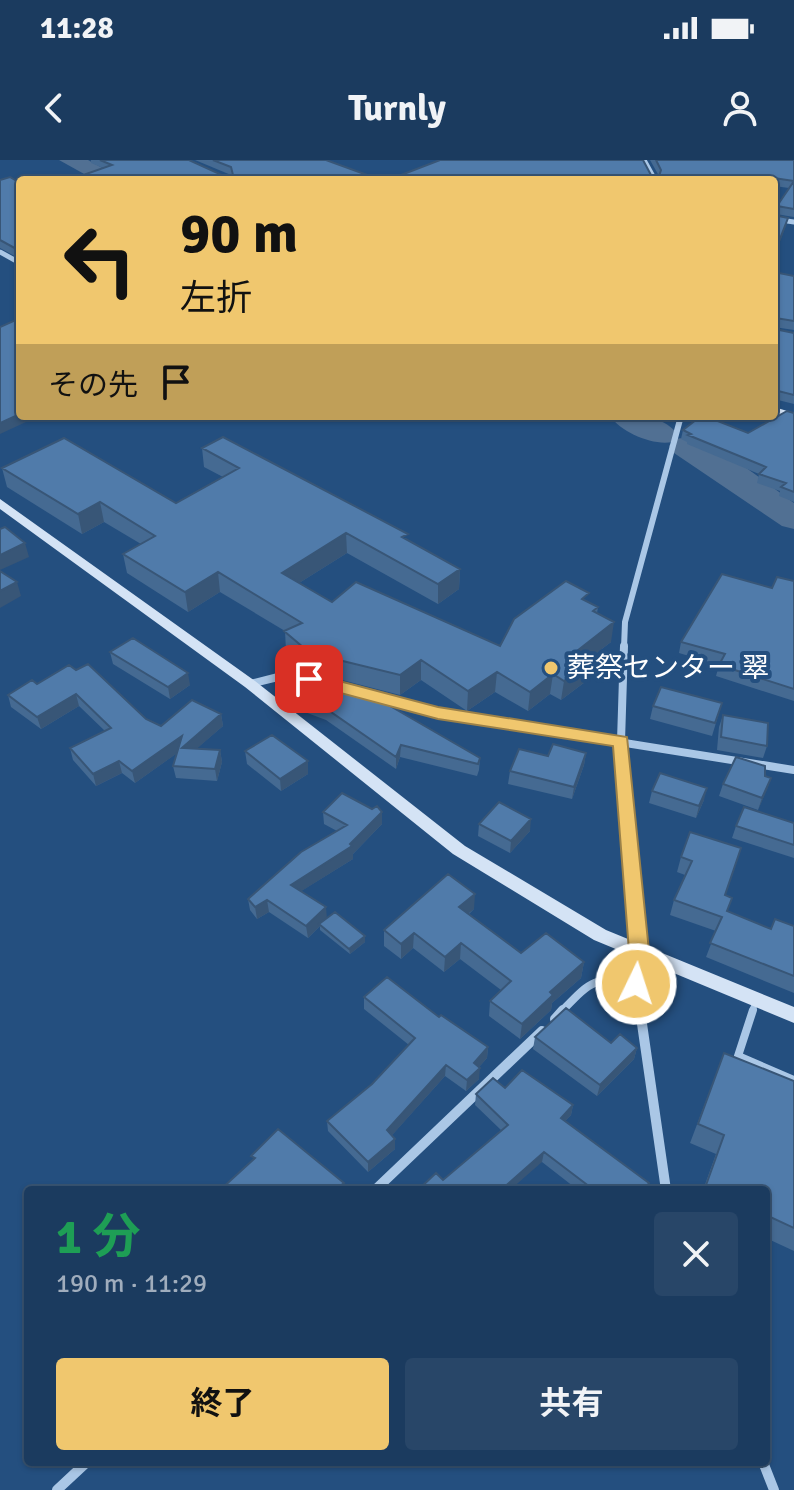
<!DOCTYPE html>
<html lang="ja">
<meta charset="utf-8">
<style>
body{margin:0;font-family:Signika,"Noto Sans JP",sans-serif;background:#284668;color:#f1f3f6;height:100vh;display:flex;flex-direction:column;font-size:30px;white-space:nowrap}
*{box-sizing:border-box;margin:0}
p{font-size:26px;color:#a0adbd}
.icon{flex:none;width:44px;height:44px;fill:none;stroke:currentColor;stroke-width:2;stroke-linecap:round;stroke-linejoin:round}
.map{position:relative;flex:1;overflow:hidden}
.drawer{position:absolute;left:24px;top:1026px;width:746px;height:280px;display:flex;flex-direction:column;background:#1b3b5f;border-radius:8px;box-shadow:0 2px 6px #0004,0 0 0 2px #395574}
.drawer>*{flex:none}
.hud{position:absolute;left:16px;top:16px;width:762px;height:244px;border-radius:8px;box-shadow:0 2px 6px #0004,0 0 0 2px #395574;background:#f0c76e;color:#111;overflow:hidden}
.pin{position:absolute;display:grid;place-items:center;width:68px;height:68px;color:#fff;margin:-34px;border-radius:16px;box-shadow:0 4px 12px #0006}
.me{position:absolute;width:88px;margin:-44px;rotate:4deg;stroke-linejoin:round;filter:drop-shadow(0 0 6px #0008)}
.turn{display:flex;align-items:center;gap:28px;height:168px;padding:0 32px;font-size:36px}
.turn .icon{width:104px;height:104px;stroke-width:2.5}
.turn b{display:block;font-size:56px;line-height:68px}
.then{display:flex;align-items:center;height:76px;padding:0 32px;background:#0003;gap:16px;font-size:30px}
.round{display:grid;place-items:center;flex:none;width:84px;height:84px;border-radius:8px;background:#284668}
.head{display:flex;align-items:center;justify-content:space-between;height:136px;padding:0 32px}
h1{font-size:48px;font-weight:700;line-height:60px;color:#1e9e55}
.action{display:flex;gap:16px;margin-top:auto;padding:16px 32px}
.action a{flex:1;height:92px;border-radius:8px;background:#f0c76e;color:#111;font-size:32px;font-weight:700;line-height:92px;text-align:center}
.action a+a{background:#284668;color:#f1f3f6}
.status{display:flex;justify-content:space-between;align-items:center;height:56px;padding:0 40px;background:#1b3b5f;direction:ltr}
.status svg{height:22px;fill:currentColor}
header{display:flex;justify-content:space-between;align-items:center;height:104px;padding:0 32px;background:#1b3b5f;font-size:36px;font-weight:700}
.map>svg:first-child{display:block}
</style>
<div class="status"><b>11:28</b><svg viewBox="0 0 49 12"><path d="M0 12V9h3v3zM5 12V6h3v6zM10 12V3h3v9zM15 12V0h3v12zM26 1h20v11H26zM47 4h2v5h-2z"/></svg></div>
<header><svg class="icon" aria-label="back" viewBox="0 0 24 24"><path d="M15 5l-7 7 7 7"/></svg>Turnly<svg class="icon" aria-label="person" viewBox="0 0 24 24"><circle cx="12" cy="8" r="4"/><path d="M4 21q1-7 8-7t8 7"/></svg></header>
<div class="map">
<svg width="794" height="1330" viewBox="0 0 794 1330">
<rect width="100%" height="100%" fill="#244f7f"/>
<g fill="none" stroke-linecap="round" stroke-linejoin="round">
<path fill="#517093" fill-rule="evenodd" d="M59,0h29l36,20h-29z
M610,256c23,0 52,-3 68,19l-3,4c31,-8 93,46 119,64v26l-12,-3 -108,-73 -5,-7 3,-4c-19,4 -51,-10 -62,-26z"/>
<path stroke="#aac7e6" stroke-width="6" d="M752,852l4,-12"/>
<path stroke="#aac7e6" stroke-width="8" d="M753,850l-15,46 56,24"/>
<path stroke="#aac7e6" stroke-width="5" d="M644,0l11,20
M774,59l20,3
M0,92l20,11"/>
<path stroke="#aac7e6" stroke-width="6" d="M624,488l1,-26 56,-206"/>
<path stroke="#aac7e6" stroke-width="8" d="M624,486l-3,95 18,210 -3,33 4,28
M250,524l36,-9 33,6
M379,536l59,17 356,57
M561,852c28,-29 34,-38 75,-28"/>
<path stroke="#aac7e6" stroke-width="10" d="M640,850l26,180
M555,859l8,-9
M375,1030l167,-159
M763,1302l11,28
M57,1330l30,-28"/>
<path fill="#d4e3f5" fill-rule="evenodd" d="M774,247l20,6v7l-20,-6z
M0,339l255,182 210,165 141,84 188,77v16l-200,-83 -141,-86 -208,-167 -245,-178z"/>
</g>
<path fill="#456a92" d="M91,0h98l37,17 5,-2 -36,-15h131l55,20h-312l34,-12 -12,-5z
M650,0h144v57l-18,-3 1,-8 12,-18 -15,-2v-6h-386l263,-5 8,1z
M0,20l20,3v76l-20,-11z
M774,112l20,4v54l-20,-3z
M774,167l1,2 19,4v71l-20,-5z
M794,253v89l-15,-6 1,-5 -23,-8 2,-9 -72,-30v-2l-6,-3 2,-9 65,3z
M202,288l206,92 52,29 -1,20 -21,15 -91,-51 -48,30 33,19 168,44 88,-44 10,5 -1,6 14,29 -25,19 -1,21 -24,18 -11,-6 -22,17 -33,-19 -28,19 -46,-31 -21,15 -89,-23 -25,-21 -1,-20 -65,-39 -32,20 -61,-39 -4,-19 18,-10 -37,-22 -22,12 -75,-47 -5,-19 174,35 47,-26 -19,-10z
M794,421v120l-78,-25 3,-11 -40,-12 2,-11 91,-54z
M110,492l80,33 -20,14 -57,-35z
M69,505l77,54 15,7 60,-12 2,12 -26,22 23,2 2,12 -5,19 -41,-3 -3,-12 4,-13 -42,30 -13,-10 -26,13 -23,-26 -3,-12 35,-17 -26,-25 -38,23 -30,-22 -3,-12 29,-11z
M293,535l93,9 94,54 -1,12 -2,6 -77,-19 -4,12 -70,-49 -32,-12z
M722,543l-10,33 -62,-17 3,-13z
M723,555l44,31 -4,12 -46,-8 2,-23z
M245,591l63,23 -27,17 -34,-27z
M586,593l-2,12 -12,34 -64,-15 2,-13 38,-15z
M765,616l6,2 -13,32 -39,-14 4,-12z
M652,631l52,9 -8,18 -47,-15z
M323,652l59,12 -29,30v5l-52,32 26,27 38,24 -15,12 -30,-24v-4l-12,12 -39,-26 -12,7 -7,-9 -2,-11 89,-68 -13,-7z
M794,663v35l-62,-20 4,-12z
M479,664l51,7 -20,22 -32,-17z
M690,672l35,63 3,17 43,17 23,-3v67l-88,-36 10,-26 -46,-16 4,-15 11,-25 -8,-3 4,-15z
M474,749l-5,5 52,39 63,9 -3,16 -29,25 -1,7 -31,29 -31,-23 1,-15 11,-11 -41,-31 -16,13 -31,-24 -12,11 -17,-13v-16z
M364,837l75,20 49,30 -1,11 -8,9v12l-13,12 -21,-15 -53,59 3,14 -27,23 -40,-41 -1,-10 45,-37 37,-39 -45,-36z
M535,877l76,6 26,5 -3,11 -37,37 -64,-47z
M724,893l70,28v170l-28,-13v-48h-63l13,-36 -26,-11z
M505,928l68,17 -2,10 -6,6 84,62 -2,7h-69l-36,-28 -99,18 58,-50 -26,-25 1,-11z"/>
<path fill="#385677" d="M788,58l-2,8 -12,31v-7z
M20,254v2h19l-39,18v-11z
M100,342l4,20 -22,12 -4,-20z
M346,373l1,20 -64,40 -1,-20z
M25,383l4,14 -29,13v-15z
M460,409l-1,20 -21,15v-20z
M218,412l2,20 -32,20 -3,-20z
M17,422l4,14 -21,12v-17z
M614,462l-3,20 -41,31 3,-19z
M421,500v20l-21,15v-20z
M588,502l-3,20 -24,18 3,-19z
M497,512l-2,20 -28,19 1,-20z
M188,513l2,12 -20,14 -2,-12z
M553,514l-3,20 -22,17 2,-19z
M386,533v13l-8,-7z
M76,534l3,12 -38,23 -4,-12z
M221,554l2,12 -38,33 -2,-10 -48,34 -3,-12 50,-35z
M401,585l-1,12 -4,12v-12z
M220,590l2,12 -5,19 -2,-12z
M586,593l-2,12 -12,34 2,-12z
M119,601l3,12 -26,13 -3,-12z
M308,601v13l-27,17 -1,-12z
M771,618l-4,12 -9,20 4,-12z
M707,628l-3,12 -8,18 3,-12z
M382,652v12l-29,30v5l-61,38 -1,-12 59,-41z
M531,659l-1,12 -20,22 1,-12z
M475,734l-1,15 -16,13 1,-15z
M267,740l2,12 -12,7 -2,-12z
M326,747l1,12 -8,5 1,2 -12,12 -2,-12z
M414,773l-1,15 -12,11v-15z
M365,776v6l-15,12 -1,-5z
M461,783l-1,16 -16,13 1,-15z
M584,802l-3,16 -29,25 -1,7 -31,29 2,-15 28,-32z
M488,887l-1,11 -14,16 1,-11z
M637,888l-3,11 -37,37 3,-11z
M446,905l-1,11 -58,65v-11z
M480,908l-1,11 -13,12 1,-11z
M573,945l-2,10 -13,14 3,-11z
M395,979v10l-27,23v-10z
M544,992l-2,10 -32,28h-9z
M344,1023v7h-9z"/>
<path fill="#507baa" stroke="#385677" stroke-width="2" d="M100,0h89l37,17 7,-2 -2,-8 -18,-7h113l55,20h-312l43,-15z
M440,0h203l8,15 8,1 2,-6 -5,-10h138v49l-17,-3 17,-25 -40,-6 -4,5h-362z
M10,17l10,6v68l-20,-11v-60z
M774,55l14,3 -12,31 -2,1z
M774,112l20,4v45l-18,-3 -2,2z
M20,158v96l-20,9v-96z
M774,167l1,2 19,4v62l-20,-5z
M787,251l7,2v79l-13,-5 5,-4 -27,-9 7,-7 -78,-32 3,-1 -8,-4 18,-14h4l43,17z
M223,277l185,97 -6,3 58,32 -22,15 -92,-51 -64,40 50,29 24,-20 144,64 14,-27 52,-38 23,12 -7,6 16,8 -5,4 21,11 -41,32 15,8 -24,19 -11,-7 -23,18 -33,-20 -29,19 -47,-31 -21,15 -90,-22 -26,-22 18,-8 -84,-51 -33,20 -62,-38 32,-18 -55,-34 -22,12 -76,-46 62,-30 112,65 63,-35 -37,-20z
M5,367l20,16 -25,12v-26z
M0,411l17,11 -17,9z
M722,414l50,14 5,-11 17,4v108l-75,-24 6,-11 -44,-12z
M133,478l55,35 -20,14 -58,-35z
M88,504l58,55 15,7 31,-26 29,14 -39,34 38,2 -5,19 -42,-3 9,-30 -50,35 -13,-10 -26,13 -23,-26 41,-20 -35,-34 -39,23 -29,-22 24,-15 5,4 32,-19 7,5z
M312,515l74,18 -8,6 102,59 -2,6 -77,-19 -5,12 -71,-49 -32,-13z
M661,527l61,16 -7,20 -62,-17z
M723,555l45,8 -1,23 -46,-9z
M272,575l36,26 -28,18 -35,-28z
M553,584l33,9 -12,34 -64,-16 9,-22 29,7z
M736,597l29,9v10l6,2 -9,20 -39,-14z
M660,613l47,15 -8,18 -47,-15z
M342,633l30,16 5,-3 5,6 -32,32 2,2 -61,39 35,22 -20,19 -39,-26 -12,7 -7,-8 53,-47 46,-27 -24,-13z
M499,642l32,17 -20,22 -32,-17z
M744,647l50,16v22l-58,-19z
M690,672l51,16 -16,47 7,3 -5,13 44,18 4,-10 19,7v50l-84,-33 12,-26 -48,-17 18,-39 -11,-4z
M448,714l27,20 -16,13 62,46 25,-20 38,29 -34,30 3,3 -31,29 -32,-23 21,-20 -50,-38 -16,14 -31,-24 -13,11 -17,-14z
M335,752l30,24 -16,13 -30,-25z
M387,817l52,40 2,-2 47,32 -14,16 6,5 -13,12 -21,-15 -59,65 8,9 -27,23 -41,-41 45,-37 43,-46 -51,-41z
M566,848l45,35 9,-9 17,14 -37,37 -65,-48z
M724,893l70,28v147l-28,-13v-25h-58l-3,-2 19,-53 -26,-11z
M522,910l51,35 -12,13 88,65 -5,7h-50l-50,-38 -43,38h-83l18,-17 7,7 65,-55 -32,-31 17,-16 12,10z
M278,969l66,54 -9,7h-12l-2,-2 -2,2h-99l35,-32 -4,-2z"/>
<path fill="#f0c76e" stroke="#9c8148" stroke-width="2" d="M309,513l129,34 189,30 22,214 -6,39 -7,2 -10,-8 3,-33 -16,-205 -175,-27 -135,-36 -2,-4z"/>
<circle fill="#f0c76e" stroke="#244f7f" stroke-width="3" cx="551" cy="508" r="8"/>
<g text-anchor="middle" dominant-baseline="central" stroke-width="8" stroke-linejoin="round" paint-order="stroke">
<g font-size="28" fill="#fff" stroke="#244f7f" text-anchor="start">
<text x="567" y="508">葬祭センター 翠</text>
</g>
</g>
</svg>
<div class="pin" style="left:309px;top:519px;background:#d93025"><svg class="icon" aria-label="arrive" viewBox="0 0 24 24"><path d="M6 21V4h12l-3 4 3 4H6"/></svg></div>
<svg class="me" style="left:636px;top:824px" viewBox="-20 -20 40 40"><circle r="17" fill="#f0c76e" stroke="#fff" stroke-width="3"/><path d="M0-11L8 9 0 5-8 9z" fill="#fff"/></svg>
<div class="hud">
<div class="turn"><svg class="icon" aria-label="left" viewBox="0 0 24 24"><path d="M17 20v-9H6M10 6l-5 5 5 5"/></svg><div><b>90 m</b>左折</div></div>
<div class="then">その先<svg class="icon" aria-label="arrive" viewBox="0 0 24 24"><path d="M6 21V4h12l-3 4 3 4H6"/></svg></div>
</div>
<section class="drawer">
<div class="head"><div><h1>1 分</h1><p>190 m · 11:29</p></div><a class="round"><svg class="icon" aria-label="close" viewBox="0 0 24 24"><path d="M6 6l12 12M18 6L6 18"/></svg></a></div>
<div class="action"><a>終了</a><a>共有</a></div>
</section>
</div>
